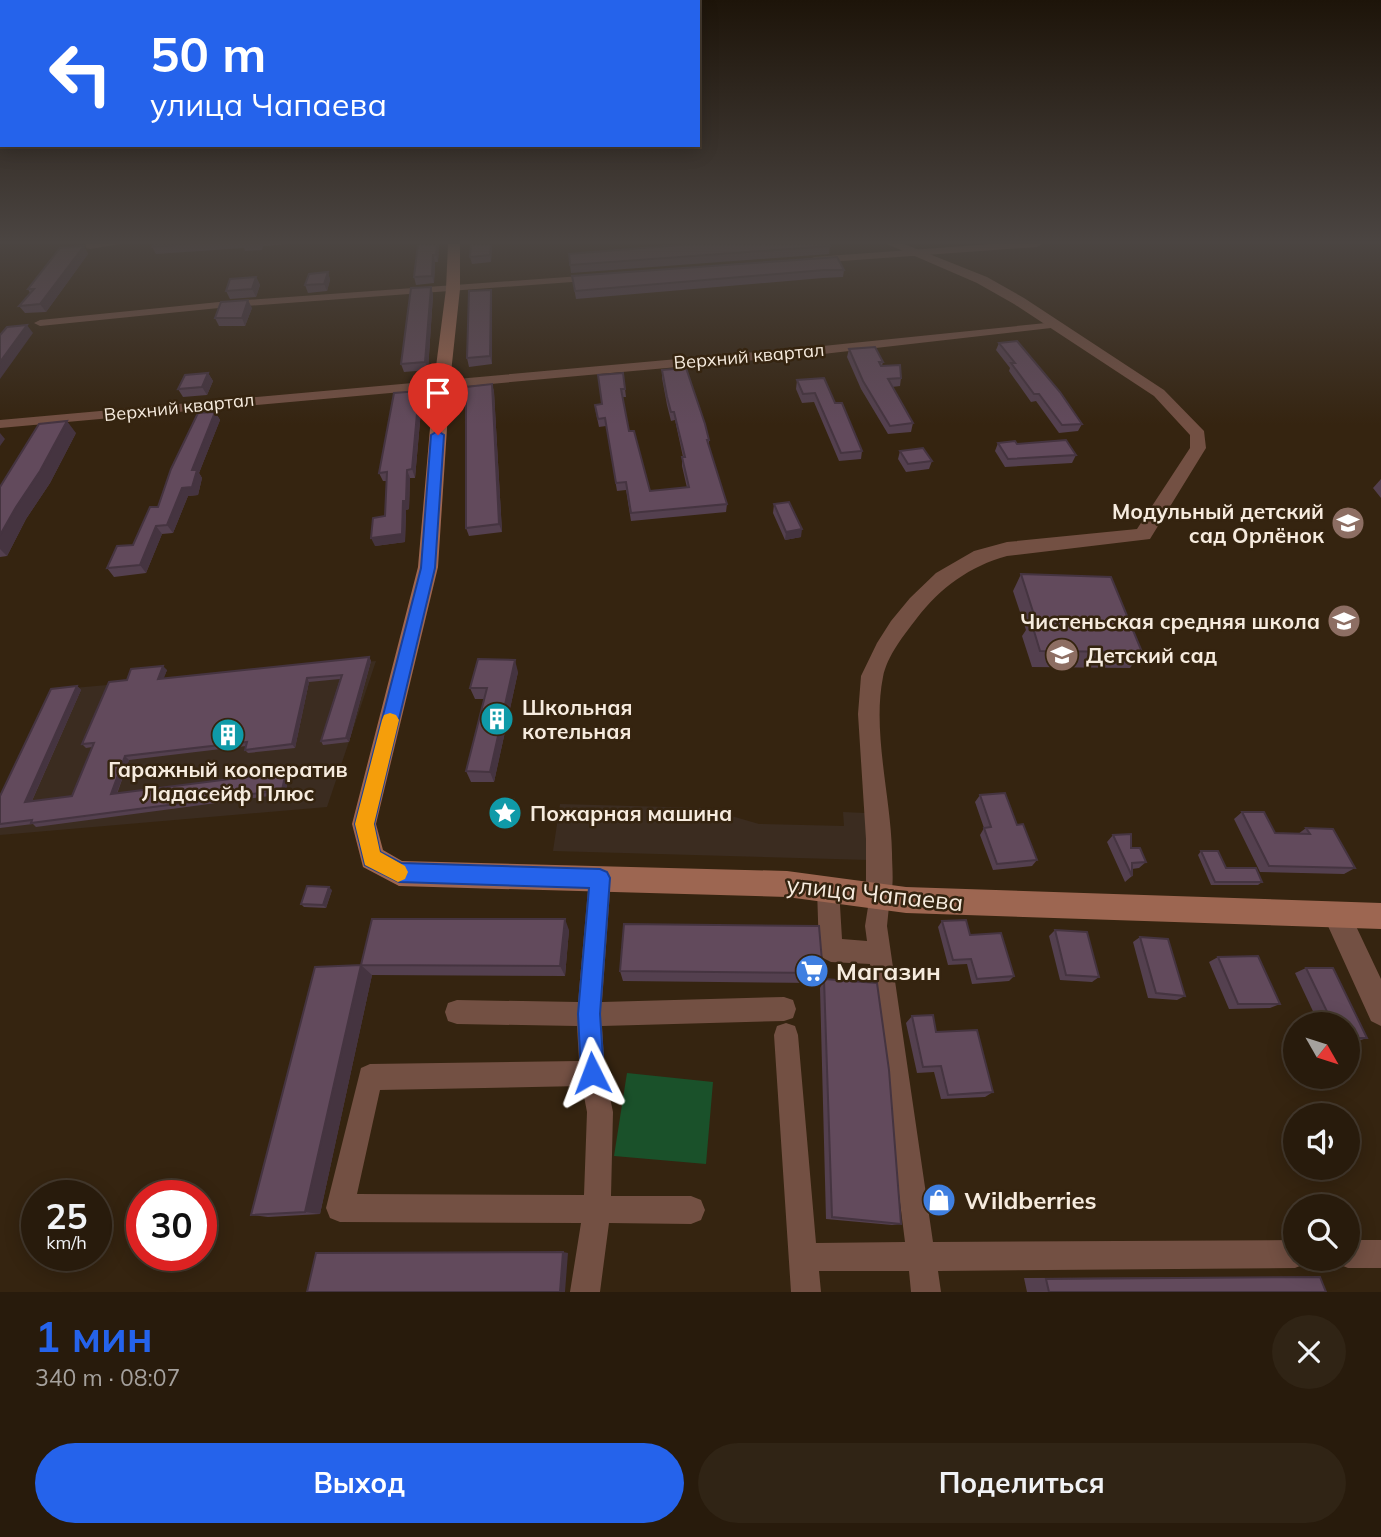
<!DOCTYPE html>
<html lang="ru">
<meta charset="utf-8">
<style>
body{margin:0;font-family:Mulish,sans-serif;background:#302415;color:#f1f3f6;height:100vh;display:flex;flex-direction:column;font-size:26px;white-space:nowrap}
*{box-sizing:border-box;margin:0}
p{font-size:23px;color:#a5a19d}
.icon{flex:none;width:38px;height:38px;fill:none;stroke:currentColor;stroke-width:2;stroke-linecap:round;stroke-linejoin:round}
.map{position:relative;height:1292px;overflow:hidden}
.side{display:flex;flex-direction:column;background:#281b0c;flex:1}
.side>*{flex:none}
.top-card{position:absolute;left:0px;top:0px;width:700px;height:147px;box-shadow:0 4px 18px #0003,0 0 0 2px #44392d;background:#2563eb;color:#fff;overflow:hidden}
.needle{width:46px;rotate:129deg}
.controls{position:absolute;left:1283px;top:1012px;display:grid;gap:14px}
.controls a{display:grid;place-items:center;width:77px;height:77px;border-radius:50%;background:#281b0c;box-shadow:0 4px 18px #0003,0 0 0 2px #44392d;font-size:35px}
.speed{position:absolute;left:21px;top:1180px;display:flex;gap:14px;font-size:35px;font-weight:700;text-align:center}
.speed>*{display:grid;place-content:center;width:91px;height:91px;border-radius:50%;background:#281b0c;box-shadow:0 4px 18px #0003,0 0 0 2px #44392d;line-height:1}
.speed small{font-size:18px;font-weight:400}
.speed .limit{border:10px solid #d22;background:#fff;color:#111}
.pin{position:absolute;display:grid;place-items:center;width:60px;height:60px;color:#fff;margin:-72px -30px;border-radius:50% 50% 50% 0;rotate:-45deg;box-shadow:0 0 7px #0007}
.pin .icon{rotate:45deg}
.me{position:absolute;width:77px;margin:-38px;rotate:357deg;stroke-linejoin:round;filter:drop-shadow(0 0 5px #0008)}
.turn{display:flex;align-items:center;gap:24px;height:147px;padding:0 35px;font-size:32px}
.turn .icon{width:91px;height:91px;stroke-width:2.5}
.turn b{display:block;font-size:49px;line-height:60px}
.round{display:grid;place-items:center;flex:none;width:74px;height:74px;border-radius:37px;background:#302415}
.headline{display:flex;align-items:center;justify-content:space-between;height:119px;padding:0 35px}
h1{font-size:42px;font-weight:700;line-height:52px;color:#2563eb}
.cta{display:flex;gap:14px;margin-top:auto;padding:14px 35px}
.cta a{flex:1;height:80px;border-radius:42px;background:#2563eb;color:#fff;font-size:28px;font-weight:700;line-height:80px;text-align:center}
.cta a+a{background:#302415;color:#f1f3f6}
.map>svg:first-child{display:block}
</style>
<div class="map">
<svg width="1381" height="1292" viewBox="0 0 1381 1292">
<rect width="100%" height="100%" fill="#352410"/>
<path fill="#3b2c20" d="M376,661l-49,146 -327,28v-40l51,-105z
M560,804l144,4 55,16 85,2 -1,-14 22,1 5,47 -317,-9z"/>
<path fill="#1a512a" d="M627,1073l86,9 -7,82 -92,-8z"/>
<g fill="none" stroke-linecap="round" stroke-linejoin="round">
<path fill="#735043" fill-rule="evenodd" d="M86,244h34l-30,5 -4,-1z
M992,244h50l-5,3 -223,16 -5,-3 5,-3z
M595,275l5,3 -1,2 -380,28 -179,18 -6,-3 6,-3 179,-18z
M1056,322l6,3 -2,2 -237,27 -823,74v-8l823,-74z
M600,867l8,4 3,7 -9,124 182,-5 9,3 3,9 -3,9 -9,3 -182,5 3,47 8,39 -2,84h80l10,4 4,10 -4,10 -10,4 -82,-1 -9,69h-30l11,-69 -241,-1 -10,-4 -4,-10 35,-140 9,-4 209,-3 -2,-35 -120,-2 -9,-3 -3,-9 3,-9 9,-3 121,2 11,-124 3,-7zM582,1086l5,26 -3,83 -227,-1 23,-104z
M828,878l8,3 3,8 3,50 25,2 -2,-15 6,-38 8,-3 8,3 3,8 -3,30 46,316 362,-2v18h13l-3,6 -10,4 -357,3 3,21h-30l-2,-21h-90l2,21h-30l-17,-257 3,-9 9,-3 9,3 3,9 18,208 89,-1 -35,-278 -39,-2 -8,-4 -4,-8 -2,-61 3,-8z
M1348,1240h33v28h-33l-10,-4 -3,-6h13z"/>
<path fill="#735043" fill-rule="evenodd" d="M887,244h17l83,33 37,21 140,92 40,41 2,17 -56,91 -143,17c-37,10 -67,32 -90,62 -13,17 -30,38 -34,59 -11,55 8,120 9,176 0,17 3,36 -4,52l-9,4 -9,-4 -4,-9v-57l-8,-125 3,-38 16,-33 14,-22 19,-23 26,-25 38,-22 33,-9 130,-13 53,-81v-13l-36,-39 -140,-92 -37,-21z
M1336,902l10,3 35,74v47l-10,-5 -48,-106 3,-10z"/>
<path fill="#9d6651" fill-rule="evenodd" d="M448,244h12v45l-10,93 -12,185 -62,257 7,26 19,11 385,10 119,16 475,16v26l-475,-16 -119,-16 -388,-11 -36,-19 -11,-43 66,-257 16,-185 12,-93z"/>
</g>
<path fill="#54404f" d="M154,244h136l-27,2 -1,4 -17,1 -1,-3 -88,6 -4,-7z
M418,244h21l-1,18h-3l-1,21 -18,2 -2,-8z
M471,244h21l-1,18 -19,2 -2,-7z
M84,246l4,8 -42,58 -21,1 -6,-7 11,-13 -2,-4z
M830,246l-1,8 -258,19 -2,-19z
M844,270l-1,7 -20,1 -247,21 -4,-23z
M328,272l2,8 -3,11 -19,2 -3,-8z
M256,277l4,8 -4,12 -26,2 -4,-8z
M431,287l2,8 -5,75 -24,2 -3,-8z
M491,290l1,7v67l-23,3 -2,-9z
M252,308l-7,18h-26l-4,-8z
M999,343l83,81 -4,7 -19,2 -23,-32 -5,1 -22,-31 1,-3 -14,-18z
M849,349l34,13 -1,4 19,12 -1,8 -8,1 21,36 -2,9 -23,2 -27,-45 -14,-32z
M662,370l47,70v8l18,56 -1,8 -95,9 -5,-31 -9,1 -11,-65 -7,1 -3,-14 -1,-8 7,-1 -4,-29 27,14 1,8h-4l7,34 21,60 37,-3 -5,-22v-9h1l-8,-37 -4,1 -4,-16 -5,-27z
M208,373l5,8 -6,14 -24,2 -5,-8z
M797,380l38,23 27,48 -1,8 -22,2 -25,-59 -12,1 -6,-14z
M492,384l2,8 8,140 -33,4 -3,-8z
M419,391l3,8 -7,79h-5l-1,31 -3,1 -1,32 -30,4 10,-30 2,-35h-4l-4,-8z
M215,412l5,8 -21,53 3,5 -4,17 -10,1 -15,37 -11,1 -16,39 -32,4 -7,-9 26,-23 25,-38z
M76,433l-26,50 -24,36 -19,37 -7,1v-70z
M998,443l19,1 59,11 -4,8 -67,4 -10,-16z
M900,451l32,10 -3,8 -23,3 -8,-13z
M1381,479v19l-8,-10z
M774,504l27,33 -16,3 -12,-27z
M1021,574l121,78 -12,16 -98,-1 -10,-31 4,-6 -13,-39z
M369,657l2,4 -22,81 -26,3 -2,-4 19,-62 -31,3 -14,66 -47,5 -3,-3 1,-4 -117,14 -12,34 172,-19 -4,19 -249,33 -3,-3 -33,4v-32l77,-110 4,4 -49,111 40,-5 20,-49 -6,1 -4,-4 45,-64 40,-10 -4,9z
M518,672l-24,110h-23l-5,-11 18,-72h-9l-5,-11z
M980,795l57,65 -5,6 -39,4 -13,-35 4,-7 -9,-26z
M1242,812l33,21 23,1 8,-6 49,40 -11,6 -84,-2 -26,-53z
M1113,835l18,13 15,14 -7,6 -7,1v7l-7,6 -18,-40z
M1201,851l25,17 36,14 -4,3h-47l-13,-30z
M332,890l-6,18 -22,-1 -3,-3z
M942,921l28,14 44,41 -5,5 -37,3 -5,-20 -19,1 -10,-38z
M569,930l-4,46 -193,-1 -52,239 -52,3 -17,-2 110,-250z
M1055,930l44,47 -7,5 -32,-2 -11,-44z
M1140,937l45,59 -8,4 -29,-2 -15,-56z
M1218,957l62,47 -10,4 -41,1 -20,-47z
M1306,968l61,70 -12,4h-7v-18h-29l-24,-51z
M620,971l203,2 -4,10 -196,-2z
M824,979l77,245 -9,1 -66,-6 -6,-231z
M912,1016l24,16 57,60 -8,5 -44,2 -7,-27 -17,1 -11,-50z
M1282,1277h38l6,15h-299l-3,-14z"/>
<path fill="#453440" d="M437,244h2l-1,18 -2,-7z
M491,244h1l-1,18 -1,-7z
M84,246l4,8 -42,58 -6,-8z
M433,255l2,7 -1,21 -2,-7z
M328,272l2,8 -3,11 -3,-7z
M256,277l4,8 -4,12 -4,-8z
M431,287l2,8 -5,75 -3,-8z
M491,290l1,7v67l-2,-8z
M248,300l4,8 -7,18 -3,-8z
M27,325l6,8 -33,46v-17z
M208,373l5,8 -6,14 -5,-8z
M492,384l2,8 8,140 -3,-8z
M419,391l3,8 -7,79 -3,-9z
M215,412l5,8 -21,53 3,5 -4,17 -10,1 -15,37 -6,-8 15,-37 10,-18z
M67,421l9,12 -26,50 -24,36 -19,37 -7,-7v-14l16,-28z
M0,433l5,6 -5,7z
M407,470l3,8 -1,31 -3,1 -1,32 -30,4 -4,-8 32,-37z
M156,526l6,8 -16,39 -6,-8z
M802,529l-1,8 -16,3 1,-8z
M369,657l2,4 -22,81 -3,-4z
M515,660l3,12 -24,110 -4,-10z
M163,666l4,4 -5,13 -4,-4z
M307,678l2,4 -14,66 -3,-4z
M77,686l4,4 -51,115 -5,-3z
M125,756l4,4 -14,38 -4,-4z
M286,772l3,3 -4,19 -3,-4z
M329,887l3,3 -6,18 -3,-3z
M565,919l4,11 -4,46 -5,-10z
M361,965l11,10 -52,239 -15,-2z
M563,1252l5,1 -3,39h-5z"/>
<path fill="#624a5c" stroke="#453440" stroke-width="2" d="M154,244h34l-36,3z
M418,244h19l-1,11h-3l-1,21 -18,1z
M471,244h20l-1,11 -20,2z
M693,244h136l1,2 -260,19v-2l-1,-9z
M84,246l-44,58 -21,2 15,-17h-6l32,-41z
M837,257l7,13h-20l-249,21 -3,-15z
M328,272l-4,12 -19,1 4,-11z
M256,277l-4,12 -26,2 4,-12z
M431,287l-6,75 -24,2 10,-76z
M491,290l-1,66 -23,2 2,-67z
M248,300l-6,18h-27l6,-16z
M27,325l-27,37v-27l7,-8z
M1017,341l43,51 22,32 -20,1 -23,-31h-5l-23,-31h4l-16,-20z
M875,347l8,15h-4l2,4 19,-1 1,13 -13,1 25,44 -23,3 -27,-45 -14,-32z
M686,368l19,56 4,16h-2l20,64 -96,9 -5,-31 -10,1 -11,-65 -7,1 -3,-14 7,-1 -4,-29 25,-2 2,16h-4l8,42h5l16,60 39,-4 -7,-30h3l-11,-45h-3l-4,-15 -5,-27z
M208,373l-6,14 -24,2 7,-14z
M824,378l11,25h7l20,48 -21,2 -26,-60 -12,1 -6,-14z
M492,384l7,140 -33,4v-141z
M419,391l-7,78 -5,1 -1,31h-3l-1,33 -31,4 2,-20 12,-2 2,-44 -8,1 15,-80z
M215,412l-23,58h5l-5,17 -10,1 -15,37 -11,1 -16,39 -33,3 10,-22 16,-1 17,-38h8l13,-38 27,-56z
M67,421l-27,50 -24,36 -16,28v-48l39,-63z
M1066,440l10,15 -68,4 -10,-16 17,-2 2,3z
M923,448l9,13 -24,3 -8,-13z
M789,502l13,27 -16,3 -12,-28z
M1021,574l90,3 31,75 -102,-1 -9,-30h5z
M369,657l-23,81 -25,3 21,-66 -35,3 -15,66 -47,6 2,-8 -122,14 -14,38 175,-22 -4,18 -251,33 1,-3 -32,4v-28l51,-107 26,-3 -52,116 47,-6 22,-53 -12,1 27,-62 18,-2 4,-11 32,-3 -5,13z
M478,659l37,1 -25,112 -24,-1 21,-83h-17z
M1005,793l12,32 6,-1 14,36 -40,4 -13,-36 7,-1 -11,-32z
M1242,812h22l11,21 35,1 -4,-6 27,1 22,39 -86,-2z
M1131,834v14h9l6,14 -14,1v13l-19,-41z
M1201,851h17l8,17h30l6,14h-47z
M307,886l22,1 -6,18 -22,-1z
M372,919h193l-5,47 -199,-1z
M966,920l4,15 31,-2 13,43 -37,3 -6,-20 -18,1 -11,-39z
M624,924l195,2 4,47 -203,-2z
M1055,930l32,2 12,45 -33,-2z
M1140,937l28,2 17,57 -29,-3z
M1258,956l22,48h-42l-20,-47z
M361,965l-56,247 -54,3 64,-248z
M1306,968h27l34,70h-19v-14h-15z
M824,979l53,4 12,87 12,154 -69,-7z
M933,1015l3,17 41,-2 16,62 -45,3 -7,-29 -18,1 -11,-51z
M563,1252l-3,40h-253l9,-39z
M1320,1277l6,15h-277l-3,-13z"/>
<linearGradient id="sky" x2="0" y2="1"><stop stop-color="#1d1409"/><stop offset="0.57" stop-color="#4b4542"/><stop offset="1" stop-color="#4b4542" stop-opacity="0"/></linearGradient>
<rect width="1381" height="425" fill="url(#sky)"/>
<path fill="#2563eb" stroke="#184099" stroke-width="2" d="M438,431l6,4 -9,133 -61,256 6,28 21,11 199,6 7,3 3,6 -10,136 4,59 -3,9 -9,3 -8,-3 -3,-9 -3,-59 11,-126 -190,-6 -34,-17 -10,-41 66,-256 10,-133z"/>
<path fill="#f59e0b" d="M390,713l6,2 3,5 -25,104 6,28 25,14 3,6 -3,7 -7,3 -33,-17 -10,-41 27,-104 2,-5z"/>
<defs>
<symbol id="school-disc" viewBox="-11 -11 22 22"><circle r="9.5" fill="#8d6e63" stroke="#352410"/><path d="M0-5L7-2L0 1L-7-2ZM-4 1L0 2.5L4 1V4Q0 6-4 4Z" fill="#fff"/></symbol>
<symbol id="building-disc" viewBox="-11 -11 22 22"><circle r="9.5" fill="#0f9aa8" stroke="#352410"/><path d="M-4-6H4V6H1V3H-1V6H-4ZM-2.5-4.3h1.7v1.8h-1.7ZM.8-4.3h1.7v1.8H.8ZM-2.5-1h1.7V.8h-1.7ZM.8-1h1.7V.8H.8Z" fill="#fff"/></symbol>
<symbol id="sight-disc" viewBox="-11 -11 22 22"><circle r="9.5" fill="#0f9aa8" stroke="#352410"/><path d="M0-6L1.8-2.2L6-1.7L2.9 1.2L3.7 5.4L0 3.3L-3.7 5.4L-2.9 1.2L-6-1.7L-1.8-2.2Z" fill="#fff"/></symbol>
<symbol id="supermarket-disc" viewBox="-11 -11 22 22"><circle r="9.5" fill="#3f7fe0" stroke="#352410"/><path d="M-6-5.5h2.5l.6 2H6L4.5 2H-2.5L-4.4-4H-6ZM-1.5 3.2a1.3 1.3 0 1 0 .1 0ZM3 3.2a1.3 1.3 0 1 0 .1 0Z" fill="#fff"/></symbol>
<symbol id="shop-disc" viewBox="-11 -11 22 22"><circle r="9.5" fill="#3f7fe0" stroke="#352410"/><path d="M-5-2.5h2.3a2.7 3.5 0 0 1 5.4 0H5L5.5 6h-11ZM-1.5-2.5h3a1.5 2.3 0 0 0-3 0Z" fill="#fff"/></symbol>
</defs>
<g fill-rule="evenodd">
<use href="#school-disc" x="1329" y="504" width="38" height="38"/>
<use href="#school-disc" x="1325" y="602" width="38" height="38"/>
<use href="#school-disc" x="1043" y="636" width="38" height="38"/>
<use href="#building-disc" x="478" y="700" width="38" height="38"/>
<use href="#building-disc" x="209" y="716" width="38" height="38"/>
<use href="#sight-disc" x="486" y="794" width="38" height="38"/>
<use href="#supermarket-disc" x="793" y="952" width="38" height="38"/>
<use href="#shop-disc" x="920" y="1181" width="38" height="38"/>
</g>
<g text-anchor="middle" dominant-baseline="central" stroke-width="5" stroke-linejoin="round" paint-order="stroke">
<g font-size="18" fill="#f6ebde" stroke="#352410">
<text transform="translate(749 356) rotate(-5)">Верхний квартал</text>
<text transform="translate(179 407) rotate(-6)">Верхний квартал</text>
</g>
<g font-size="21" font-weight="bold" fill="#f6ebde" stroke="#352410" text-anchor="start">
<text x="1324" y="511" text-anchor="end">Модульный детский<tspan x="1324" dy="24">сад Орлёнок</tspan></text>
<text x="1320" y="621" text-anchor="end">Чистеньская средняя школа</text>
<text x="1086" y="655">Детский сад</text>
<text x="522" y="707">Школьная<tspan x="522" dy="24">котельная</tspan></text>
<text x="228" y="769" text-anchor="middle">Гаражный кооператив<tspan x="228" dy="24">Ладасейф Плюс</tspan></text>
<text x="530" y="813">Пожарная машина</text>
</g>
<g font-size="24" fill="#f6ebde" stroke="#352410">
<text transform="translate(875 893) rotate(6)">улица Чапаева</text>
</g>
<g font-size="24" font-weight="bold" fill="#f6ebde" stroke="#352410" text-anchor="start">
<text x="836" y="971">Магазин</text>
<text x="964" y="1200">Wildberries</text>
</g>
</g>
</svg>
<div class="controls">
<a><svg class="needle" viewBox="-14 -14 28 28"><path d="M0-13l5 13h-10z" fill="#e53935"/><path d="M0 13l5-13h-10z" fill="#a5a19d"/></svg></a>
<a><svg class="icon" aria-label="sound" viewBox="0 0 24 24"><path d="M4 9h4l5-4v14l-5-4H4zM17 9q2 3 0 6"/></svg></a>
<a><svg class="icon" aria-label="search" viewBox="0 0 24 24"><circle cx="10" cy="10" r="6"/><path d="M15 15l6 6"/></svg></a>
</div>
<div class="speed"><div>25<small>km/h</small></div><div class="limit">30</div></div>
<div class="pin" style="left:438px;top:435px;background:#d93025"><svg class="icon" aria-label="arrive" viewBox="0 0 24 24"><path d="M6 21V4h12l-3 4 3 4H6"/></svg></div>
<svg class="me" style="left:592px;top:1073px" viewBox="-20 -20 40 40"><path d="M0-17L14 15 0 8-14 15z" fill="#2563eb" stroke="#fff" stroke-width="4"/></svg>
<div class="top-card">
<div class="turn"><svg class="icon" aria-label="left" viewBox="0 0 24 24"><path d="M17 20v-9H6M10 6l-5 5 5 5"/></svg><div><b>50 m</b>улица Чапаева</div></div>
</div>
</div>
<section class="side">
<div class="headline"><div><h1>1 мин</h1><p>340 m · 08:07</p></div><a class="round"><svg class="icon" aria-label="close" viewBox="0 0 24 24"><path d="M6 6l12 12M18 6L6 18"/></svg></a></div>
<div class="cta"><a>Выход</a><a>Поделиться</a></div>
</section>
